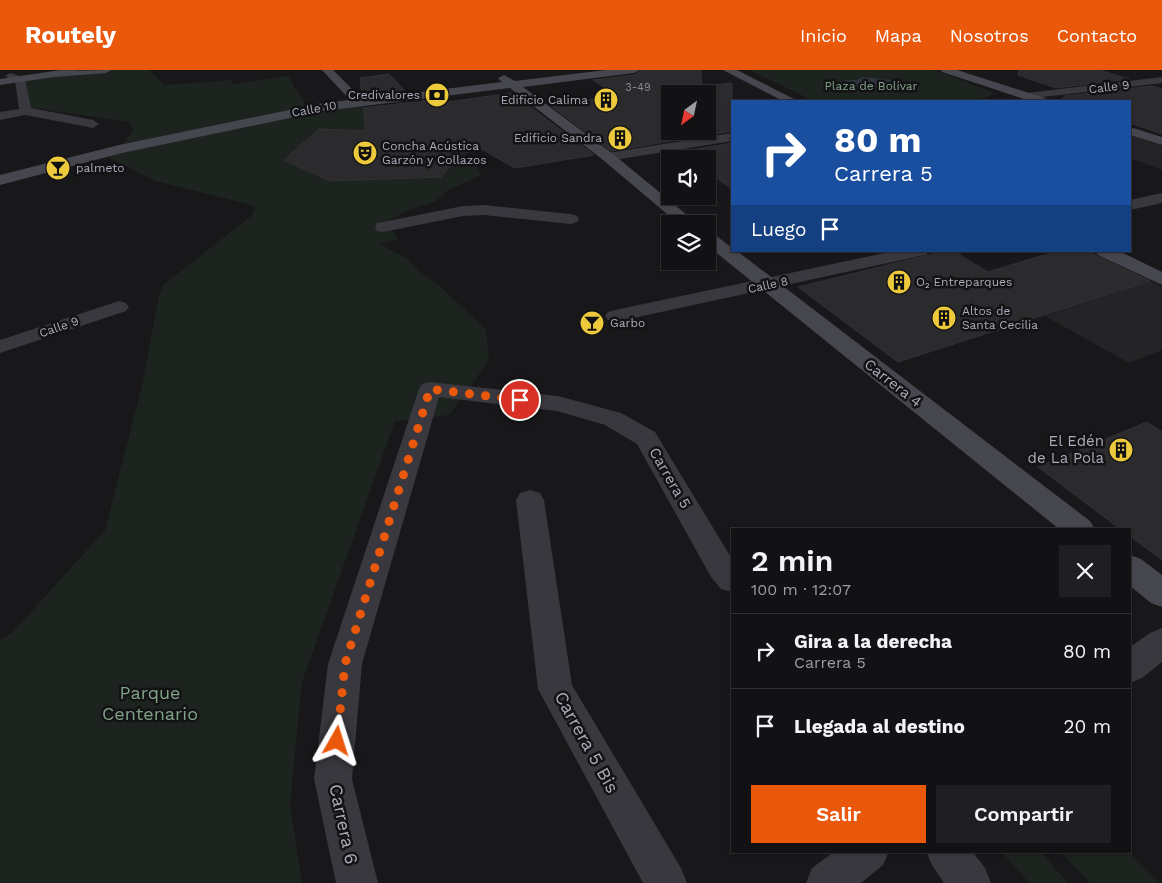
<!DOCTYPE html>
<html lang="es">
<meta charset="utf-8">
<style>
body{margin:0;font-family:"Work Sans",sans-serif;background:#1f1f21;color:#f1f3f6;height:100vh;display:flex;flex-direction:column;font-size:19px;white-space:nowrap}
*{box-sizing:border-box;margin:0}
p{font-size:16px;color:#9c9da0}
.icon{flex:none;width:28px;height:28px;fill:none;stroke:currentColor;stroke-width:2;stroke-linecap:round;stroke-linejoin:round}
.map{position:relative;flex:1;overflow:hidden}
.sheet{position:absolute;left:731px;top:458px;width:400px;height:325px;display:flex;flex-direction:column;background:#121113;border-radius:0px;box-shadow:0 1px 4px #0004,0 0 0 1px #313133}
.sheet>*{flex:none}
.banner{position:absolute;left:731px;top:30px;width:400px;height:152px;border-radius:0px;box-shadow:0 1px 4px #0004,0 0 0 1px #313133;background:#1a4fa0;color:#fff;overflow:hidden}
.needle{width:32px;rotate:213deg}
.buttons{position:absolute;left:661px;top:15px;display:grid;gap:10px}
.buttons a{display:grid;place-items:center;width:55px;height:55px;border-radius:0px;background:#121113;box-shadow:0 1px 4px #0004,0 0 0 1px #313133;font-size:25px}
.pin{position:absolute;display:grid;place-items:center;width:42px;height:42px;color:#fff;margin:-21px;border:2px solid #fff;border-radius:50%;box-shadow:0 1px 5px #0007}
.me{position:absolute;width:55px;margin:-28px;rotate:6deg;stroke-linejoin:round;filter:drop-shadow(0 0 4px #0008)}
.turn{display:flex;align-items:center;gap:18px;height:105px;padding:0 20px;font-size:22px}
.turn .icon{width:65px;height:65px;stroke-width:2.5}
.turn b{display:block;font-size:35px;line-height:42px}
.then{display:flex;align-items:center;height:48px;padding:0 20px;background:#0003;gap:10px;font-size:19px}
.round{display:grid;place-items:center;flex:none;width:52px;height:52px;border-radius:0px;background:#1f1f21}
.summary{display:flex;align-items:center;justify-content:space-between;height:85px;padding:0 20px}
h1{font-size:30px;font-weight:600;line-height:38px}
.cta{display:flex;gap:10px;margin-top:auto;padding:10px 20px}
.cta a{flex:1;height:58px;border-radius:0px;background:#ea580c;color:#fff;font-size:20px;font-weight:600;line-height:58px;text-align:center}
.cta a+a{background:#1f1f21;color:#f1f3f6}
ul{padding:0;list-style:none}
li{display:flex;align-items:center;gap:15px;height:75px;padding:0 20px;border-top:1px solid #313133}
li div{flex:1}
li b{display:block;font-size:19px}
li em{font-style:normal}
header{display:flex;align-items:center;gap:30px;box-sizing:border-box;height:70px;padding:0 25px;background:#ea580c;color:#fff}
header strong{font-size:24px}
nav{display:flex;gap:28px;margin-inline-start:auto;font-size:18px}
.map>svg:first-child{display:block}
</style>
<header>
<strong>Routely</strong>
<nav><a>Inicio</a><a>Mapa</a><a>Nosotros</a><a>Contacto</a></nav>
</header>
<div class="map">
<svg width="1162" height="813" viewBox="0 0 1162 813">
<rect width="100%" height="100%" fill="#181719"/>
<path fill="#242326" d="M1130,65l32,11v24l-32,-12z
M1150,211l12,6v63l-33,13 -84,-47z"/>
<path fill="#1d241f" d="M110,0h39l16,15 67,-5 1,4 55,-8 18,29 17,2 40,-2 2,21 35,10 59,11 18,19 4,9 -34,16 -11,10 -22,7 -29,14 13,17 -19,5 29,15 15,15 16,11 47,45 3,31 -40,54 -54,6 -93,261 -12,122 12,79h-302v-243l13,-8 92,-102 37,-144 17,-91 4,-10 88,-69 4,-7 -4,-4 -96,-24 -43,-22 -4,-3 11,-7 14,-19 -4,-8 -101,-15 -8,-28z
M749,0h186l59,23 -5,4 -30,4h-145z
M1001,781h39l28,32h-39z
M1060,781h68l32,32h-70z"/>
<path fill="#2e343d" d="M863,7l29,3c-10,12 -35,8 -49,7l2,-7h12z"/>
<path fill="#2b2a2d" stroke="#323135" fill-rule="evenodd" d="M641,0h60l1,16 30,-3v48l-121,20 -61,-46 67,-9 -24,-16 41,-5zM670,24h38v37h-38z
M1019,0h80l30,9 -73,9 -38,-13z
M389,4l17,18 -44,5 -2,-19z
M1152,16l10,3v45l-32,-11v-22h-70l5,-5z
M512,23l82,62 -79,13 -32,-18 -21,3 -21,24 -111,4 -46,-21 35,-31 47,2 -3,-23 67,-8 3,4z
M732,73v46l-24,-17v-13h-19l-10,-7z
M945,181h8l35,21 69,-21h30l63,30 -252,81 -100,-75z
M1147,352l15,10v128l-32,-24v-7h-10l-82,-62z"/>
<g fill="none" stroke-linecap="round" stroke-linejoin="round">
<path fill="#38383e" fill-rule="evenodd" d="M77,0l-1,2 -22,5 -5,-3 9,-4z
M10,3l14,4 1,2 6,29 62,12 6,4 -6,4 -68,-13 -25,5v-8l19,-3 -4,-28 -10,-5z
M1162,7v6l-136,16 -6,-3 6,-3z
M732,63v8l-124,20 -7,-4 7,-4z
M1162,123v10l-32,7v-10z
M484,135l87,9 6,2 2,3 -2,3 -6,2 -87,-9 -21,1 -80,16 -6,-1 -2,-4 2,-4 6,-1 80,-16z
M894,181h35l-3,4 -6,1 -305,66 -7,-2 -3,-4 3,-4 7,-2z
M119,231l7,2 3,4 -3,4 -126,42v-13z
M430,312l128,14 63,17 34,19 77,127v33l-11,-3 -10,-12 -74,-133 -32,-19 -48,-14 -118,-14 -77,267 -10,115 26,104h-42l-22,-104 14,-115 91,-275 3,-5z
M530,420l10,3 4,7 28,185 109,183 6,15h-44l-105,-194 -22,-189 4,-7z
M1162,558v34l-20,16 -12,5v-36l20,-14z
M835,781h54l-6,14 -22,18h-55l6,-15z
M926,781h46l13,17 6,15h-47l-12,-18z"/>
<path fill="#46474e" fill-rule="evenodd" d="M111,0l-5,3 -52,4 -54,8v-6l54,-8z
M322,0h11l29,29 140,-17 -4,-4 6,-3 11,6 91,-11h33l-5,3 -111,14 90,67 85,70h-19l-76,-64 -93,-72 -187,23 -201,42 -122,32v-10l119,-30 204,-42 27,-3z
M723,0h14l61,31h-15z
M941,0h16l88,28 2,3h-17l-88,-29z
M1130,57l32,10v8l-32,-10z
M708,163l6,1 18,14v3h5l353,270 5,8h-36l-351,-283z
M1095,181h24l43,21v13l-64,-30z
M1130,485l11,4 21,16v32l-11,-4 -21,-17z"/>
</g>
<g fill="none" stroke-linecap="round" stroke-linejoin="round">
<path stroke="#ea580c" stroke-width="9" stroke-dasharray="0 16.2" d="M337,671l8,-77 85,-275 90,11"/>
</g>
<defs>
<symbol id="bank-disc" viewBox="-11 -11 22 22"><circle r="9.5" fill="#edc93c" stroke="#131214"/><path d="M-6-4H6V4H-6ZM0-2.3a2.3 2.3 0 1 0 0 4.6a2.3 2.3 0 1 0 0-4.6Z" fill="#111"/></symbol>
<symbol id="building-disc" viewBox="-11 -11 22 22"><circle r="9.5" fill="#edc93c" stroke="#131214"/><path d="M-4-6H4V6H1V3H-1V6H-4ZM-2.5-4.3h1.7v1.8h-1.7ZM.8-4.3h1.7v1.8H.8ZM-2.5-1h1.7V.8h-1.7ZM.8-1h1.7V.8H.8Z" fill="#111"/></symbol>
<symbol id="theatre-disc" viewBox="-11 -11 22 22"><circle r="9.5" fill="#edc93c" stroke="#131214"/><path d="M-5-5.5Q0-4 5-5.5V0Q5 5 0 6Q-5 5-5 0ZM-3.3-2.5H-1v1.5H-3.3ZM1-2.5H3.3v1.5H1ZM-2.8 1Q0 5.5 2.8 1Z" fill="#111"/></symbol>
<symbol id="bar-disc" viewBox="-11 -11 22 22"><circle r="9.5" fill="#edc93c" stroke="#131214"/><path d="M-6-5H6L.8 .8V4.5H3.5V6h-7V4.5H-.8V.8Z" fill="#111"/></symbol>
</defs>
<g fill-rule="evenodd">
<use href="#bank-disc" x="423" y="11" width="28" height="28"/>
<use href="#building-disc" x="592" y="16" width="28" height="28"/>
<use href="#building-disc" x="606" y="54" width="28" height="28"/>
<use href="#theatre-disc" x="351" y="69" width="28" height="28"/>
<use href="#bar-disc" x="44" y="84" width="28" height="28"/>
<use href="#building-disc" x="885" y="198" width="28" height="28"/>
<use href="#building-disc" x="930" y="234" width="28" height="28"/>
<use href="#bar-disc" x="578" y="239" width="28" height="28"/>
<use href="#building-disc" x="1107" y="366" width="28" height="28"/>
</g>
<g text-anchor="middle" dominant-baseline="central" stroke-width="5" stroke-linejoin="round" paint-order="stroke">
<g font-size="11" fill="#8a8b95">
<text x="638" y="17">3-49</text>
</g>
<g font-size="12" fill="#81a388" stroke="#131214">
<text x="871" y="16">Plaza de Bolívar</text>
</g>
<g font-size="12" fill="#aaacb9" stroke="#131214">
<text transform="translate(1109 17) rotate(-7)">Calle 9</text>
<text transform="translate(314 39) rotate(-10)">Calle 10</text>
<text transform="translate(768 215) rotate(-12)">Calle 8</text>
<text transform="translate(59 257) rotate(-19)">Calle 9</text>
</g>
<g font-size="12" fill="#aaacb9" stroke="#131214" text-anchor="start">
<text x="420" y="25" text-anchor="end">Credivalores</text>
<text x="588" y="30" text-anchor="end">Edificio Calima</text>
<text x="602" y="68" text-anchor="end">Edificio Sandra</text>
<text x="382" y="76">Concha Acústica<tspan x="382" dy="14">Garzón y Collazos</tspan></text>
<text x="76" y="98">palmeto</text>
<text x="916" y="212">O₂ Entreparques</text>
<text x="962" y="241">Altos de<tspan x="962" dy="14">Santa Cecilia</tspan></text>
<text x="610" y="253">Garbo</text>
</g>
<g font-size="15" fill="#aaacb9" stroke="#131214">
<text transform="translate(893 313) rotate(38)">Carrera 4</text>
<text transform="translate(670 408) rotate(60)">Carrera 5</text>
</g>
<g font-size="15" fill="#aaacb9" stroke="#131214" text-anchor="end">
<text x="1104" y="371">El Edén<tspan x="1104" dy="17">de La Pola</tspan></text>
</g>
<g font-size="18" fill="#81a388" stroke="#131214">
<text x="150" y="622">Parque<tspan x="150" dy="21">Centenario</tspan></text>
</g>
<g font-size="18" fill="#aaacb9" stroke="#131214">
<text transform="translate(587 672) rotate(61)">Carrera 5 Bis</text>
<text transform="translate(344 754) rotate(78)">Carrera 6</text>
</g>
</g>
</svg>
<div class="buttons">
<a><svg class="needle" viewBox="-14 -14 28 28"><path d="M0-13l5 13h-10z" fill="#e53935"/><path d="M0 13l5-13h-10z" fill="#9c9da0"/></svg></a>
<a><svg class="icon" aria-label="sound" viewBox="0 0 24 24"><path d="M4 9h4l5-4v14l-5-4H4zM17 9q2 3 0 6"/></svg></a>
<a><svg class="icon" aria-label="layers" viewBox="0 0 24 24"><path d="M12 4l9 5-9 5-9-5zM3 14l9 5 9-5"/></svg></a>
</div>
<div class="pin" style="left:520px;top:330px;background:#d93025"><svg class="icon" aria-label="arrive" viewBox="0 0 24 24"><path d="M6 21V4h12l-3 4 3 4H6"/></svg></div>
<svg class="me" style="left:337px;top:671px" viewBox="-20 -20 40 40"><path d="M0-17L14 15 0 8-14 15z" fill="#ea580c" stroke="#fff" stroke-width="4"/></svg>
<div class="banner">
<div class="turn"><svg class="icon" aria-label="right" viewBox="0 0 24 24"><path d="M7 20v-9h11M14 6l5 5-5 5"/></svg><div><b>80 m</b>Carrera 5</div></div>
<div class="then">Luego<svg class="icon" aria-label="arrive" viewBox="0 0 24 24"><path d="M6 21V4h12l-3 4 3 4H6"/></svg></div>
</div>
<section class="sheet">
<div class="summary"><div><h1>2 min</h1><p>100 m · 12:07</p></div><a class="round"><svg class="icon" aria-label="close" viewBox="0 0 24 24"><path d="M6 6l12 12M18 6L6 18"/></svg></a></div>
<ul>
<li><svg class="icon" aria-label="right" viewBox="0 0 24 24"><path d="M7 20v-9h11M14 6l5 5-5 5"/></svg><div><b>Gira a la derecha</b><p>Carrera 5</p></div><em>80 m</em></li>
<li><svg class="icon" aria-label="arrive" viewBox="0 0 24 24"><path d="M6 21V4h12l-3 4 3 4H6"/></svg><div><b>Llegada al destino</b></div><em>20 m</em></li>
</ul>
<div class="cta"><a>Salir</a><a>Compartir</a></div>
</section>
</div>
